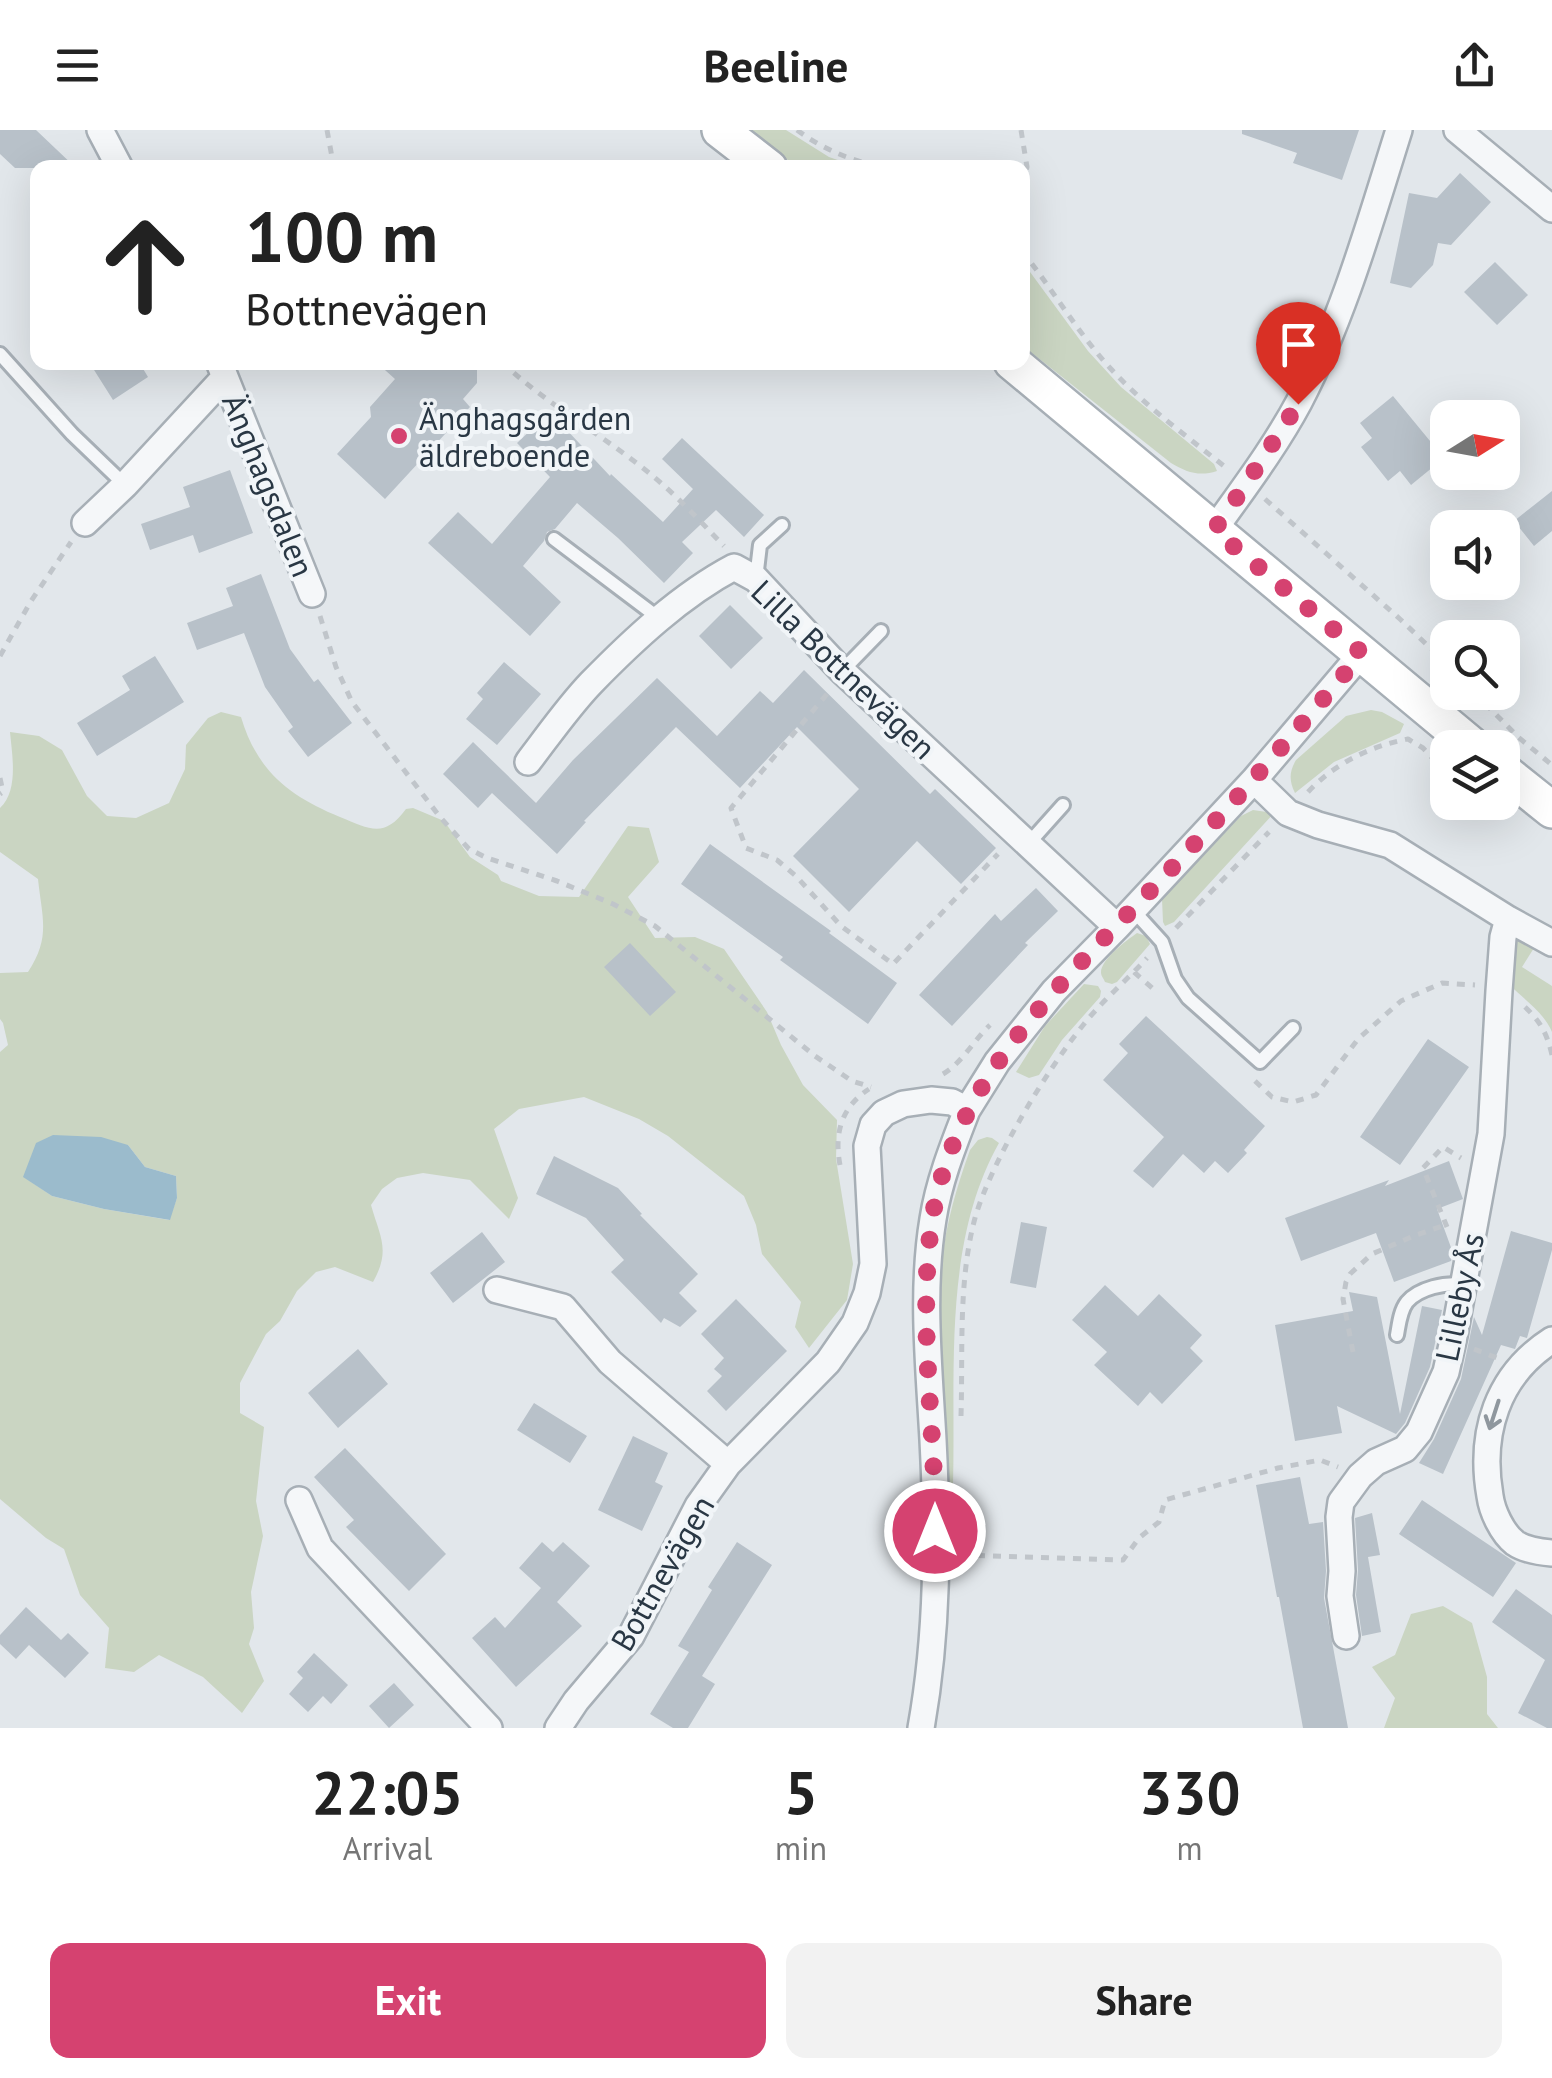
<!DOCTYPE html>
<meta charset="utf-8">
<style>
body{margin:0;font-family:"PT Sans",sans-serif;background:#f2f2f2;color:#222;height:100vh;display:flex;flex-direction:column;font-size:38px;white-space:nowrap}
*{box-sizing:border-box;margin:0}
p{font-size:32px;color:#767676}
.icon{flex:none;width:55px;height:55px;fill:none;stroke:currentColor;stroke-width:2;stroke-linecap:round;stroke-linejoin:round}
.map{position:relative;height:1598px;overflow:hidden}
.details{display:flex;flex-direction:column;background:#fff;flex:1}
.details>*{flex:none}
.top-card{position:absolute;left:30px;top:30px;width:1000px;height:210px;border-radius:20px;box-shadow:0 10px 40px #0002;background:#fff;color:#222;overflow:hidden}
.needle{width:65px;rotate:79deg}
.controls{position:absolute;left:1430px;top:270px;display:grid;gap:20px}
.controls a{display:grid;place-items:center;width:90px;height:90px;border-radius:20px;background:#fff;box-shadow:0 10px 40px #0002;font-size:50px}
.pin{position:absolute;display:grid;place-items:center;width:85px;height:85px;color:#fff;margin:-102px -42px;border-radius:50% 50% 50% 0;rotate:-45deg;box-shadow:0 0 10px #0007}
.pin .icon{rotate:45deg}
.me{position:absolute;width:110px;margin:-55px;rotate:0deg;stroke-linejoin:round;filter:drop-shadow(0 0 8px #0008)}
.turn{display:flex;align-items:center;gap:35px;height:210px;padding:0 50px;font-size:45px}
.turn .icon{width:130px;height:130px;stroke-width:2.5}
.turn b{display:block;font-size:70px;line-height:85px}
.eta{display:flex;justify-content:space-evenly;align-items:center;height:170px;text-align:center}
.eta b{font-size:60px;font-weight:800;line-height:70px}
.action{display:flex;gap:20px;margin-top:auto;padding:20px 50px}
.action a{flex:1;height:115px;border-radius:20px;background:#d54270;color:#fff;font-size:40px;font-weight:800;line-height:115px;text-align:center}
.action a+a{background:#f2f2f2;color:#222}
header{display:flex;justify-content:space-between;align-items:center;height:130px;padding:0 50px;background:#fff;font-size:45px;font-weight:800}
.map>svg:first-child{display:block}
</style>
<header><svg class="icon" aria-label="menu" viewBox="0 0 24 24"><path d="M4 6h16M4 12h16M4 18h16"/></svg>Beeline<svg class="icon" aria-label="share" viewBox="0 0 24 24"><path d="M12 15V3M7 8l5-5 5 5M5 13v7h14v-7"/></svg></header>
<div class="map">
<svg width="1552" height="1598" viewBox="0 0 1552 1598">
<rect width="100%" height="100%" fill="#e2e7eb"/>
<path fill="#cad5c2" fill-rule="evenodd" d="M749,0h37l43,27 29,10h-61z
M1022,131l66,90 33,36 93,77 3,7c-18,6 -31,1 -46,-8l-148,-117z
M1371,580l11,2 22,12 -4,9 -66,29 -39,31c-6,-12 -6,-21 1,-33l50,-44z
M221,582l20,5c16,54 48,79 99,100 30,12 44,22 66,-8l7,-1 31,13 26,36 28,18 3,6 38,15 40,1 49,-71 21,2 10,34 -31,35 27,41 40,-1 29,12 43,63 14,33 22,40 34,35 -1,39 17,105 -6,36 -38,48 -14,-21 6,-25 -39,-48 -6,-29 -12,-29 -76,-60 -29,-17 -55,-22 -65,12 -25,20 24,69 -9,21 -39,-39 -47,-7 -26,5 -15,11 -11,16c9,32 20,45 2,77l-38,-15 -19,5 -19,19 -17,30 -14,13 -26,49v30l24,14 -8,74 7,35 -12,56 3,36 -5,16 15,37 -22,32 -39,-36 -44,-22 -25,17 -29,-4 4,-40 -29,-33 -16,-46 -18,-11 -46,-39v-447l8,-7 -5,-22 -3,-4v-46l28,-1c23,-35 14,-54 10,-93l-38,-27v-44c19,-18 12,-53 10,-76l29,4 23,14 25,46 20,20 29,2 33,-15 16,-34 1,-24 22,-27zM128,1015l17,22 31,9 1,22 -8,22 -65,-11 -52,-13 -28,-19z
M1253,680l21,3 -100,109 -9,4 -2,-4 -1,-23 79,-83z
M1137,803l9,3 4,8 -33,38 -5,2 -7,-2c-1,-3 -4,-6 -4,-9 -1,-13 26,-33 36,-40z
M1520,810l13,4 1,4 -12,19 30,19v46c-9,-21 -28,-32 -43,-48l6,-41z
M1084,854l14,2 3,5 -1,6 -38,43 -23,35 -10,3 -13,-6 29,-46z
M987,1007l5,1 7,5c-57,102 -43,230 -46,343 -2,81 -6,161 -17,242h-3c6,-51 14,-102 15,-153 1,-104 -17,-210 -6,-314 4,-38 15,-75 28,-111l8,-10z
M1443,1476l29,17 15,54v37l11,14h-114l11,-30 -23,-31 23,-12 16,-41z"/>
<path fill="#9bbbcc" d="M53,1005l48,2 27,8 17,22 31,9 1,22 -7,22 -66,-11 -52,-13 -29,-19 13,-34z"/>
<path fill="#b8c1c9" d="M0,0h36l40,38h-61l-15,-14z
M1242,0h117l-17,50 -49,-17 4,-10 -55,-19z
M1460,43l31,29 -40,43 -13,-2 -5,22 -22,23 -21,-5 19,-90 28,5z
M1495,132l33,33 -31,30 -33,-33z
M89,232h50l9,15 -35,23z
M376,232h101v21l-14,16 7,8 -85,92 -48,-45 34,-37 -1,-10 25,-28z
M1393,266l51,62 -33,27 -11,-14 -12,10 -27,-34 11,-9 -12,-15z
M550,282l60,64 1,-2 52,48 30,-33 -31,-30 20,-21 82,77 -20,22 -28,-27 -34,32 11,11 -29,30 -46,-45 -41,-35 -22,26 -8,3 -3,9 -21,25 38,36 -31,34 -102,-93 30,-31 34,32 58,-67 -33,-34z
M230,340l23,63 -54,20 -6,-18 -43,15 -9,-26 49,-17 -7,-20z
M1552,361v40l-18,15 -20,-25z
M261,444l29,75 24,33 4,-3 34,44 -44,34 -20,-26 5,-4 -28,-40 -21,-54 -47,17 -10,-27 46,-17 -7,-18z
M730,475l33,33 -32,31 -32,-33z
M155,526l29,46 -87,54 -20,-33 53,-33 -8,-14z
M504,532l37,32 -44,51 -31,-26 17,-20 -6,-6z
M804,540l126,124 5,-5 61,59 -35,36 -44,-43 -68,71 -56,-56 66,-67 -62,-62 -57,61 -64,-61 -92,94 2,1 -29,32 -65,-61 -14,15 -35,-34 30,-32 63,61 37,-43 84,-82 60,58 43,-45 13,12z
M710,714l121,87 -2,2 68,50 -29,41 -88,-64 3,-3 -102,-73z
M1036,758l22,23 -33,32 3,2 -76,81 -33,-31 76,-81 6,7z
M630,813l46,49 -26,24 -46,-49z
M1146,886l119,110 -21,24 3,3 -19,20 -13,-12 -11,12 -21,-19 -30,34 -20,-17 31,-34 -61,-57 25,-27 -9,-9z
M1428,909l41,28 -69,98 -40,-28z
M554,1026l64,32 24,26 -2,1 58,59 -19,19 18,18 -17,16 -16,-9 -3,5 -50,-51 13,-12 -38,-42 -50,-24z
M1449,1031l14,38 -26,10 16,44 -2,8 -57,21 -18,-49 -75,28 -16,-43 104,-38 -4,6z
M1021,1092l26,5 -11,61 -26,-5z
M1511,1101l41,12v7l-25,88 -7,-2 -5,13 -14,-4 -58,129 -24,-11 15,-24 27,-60 13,-62 8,18z
M482,1102l23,30 -52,41 -23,-30z
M1105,1155l33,31 21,-22 43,41 -12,13 13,13 -41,43 -12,-12 -12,14 -44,-41 13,-13 -35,-32z
M1349,1162l28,5 23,117 22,-108 20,4 -12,57 -25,56 -9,11 -59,-28 5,27 -47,8 -20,-116 78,-14z
M736,1169l51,52 -61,60 -19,-20 15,-15 -8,-7 10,-11 -23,-24z
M358,1219l30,35 -50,44 -30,-35z
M534,1273l53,33 -17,27 -53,-33z
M633,1306l35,17 -13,29 8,4 -21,45 -44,-21z
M345,1318l101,106 -37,37 -63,-64 8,-7 -40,-43z
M1300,1347l9,47 14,-2 3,49 -2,27 24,130h-45l-24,-131h-2l-21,-112z
M1422,1370l94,63 -23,34 -94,-63z
M1372,1383l8,42 -12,2 13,75 -19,4 -6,-41 2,-25 -3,-52z
M542,1412l11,10 10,-10 27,24 -33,36 25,24 -66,61 -44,-49 23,-21 10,11 36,-40 -22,-20z
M737,1412l35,23 -70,111 13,8 -27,44h-15l-23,-14 39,-62 -11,-6 34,-56 -4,-3z
M1516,1459l36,26v113h-5l-29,-15 27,-53 -53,-38z
M26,1477l35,33 7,-7 21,20 -24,25 -36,-33 -13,14 -16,-15v-9z
M314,1523l34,32 -17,19 -8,-8 -15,16 -19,-18 14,-16 -6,-6z
M394,1553l20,22 -25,23 -20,-22z"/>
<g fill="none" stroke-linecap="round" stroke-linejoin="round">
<defs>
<path id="lane" d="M0,224l72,80 53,51
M554,409l106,80
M756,449l4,-34 22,-20
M842,541l39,-40
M1029,713l34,-38
M1132,779l30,33 13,37 13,19 72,64 33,-34
M1397,1205c2,-11 3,-24 10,-33 12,-14 39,-20 56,-17"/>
<path id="street" d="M100,0l20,38
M1457,0l95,79
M219,232l93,232
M85,393l40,-38 100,-108
M1214,400c29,-41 61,-83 85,-128 45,-86 71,-180 100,-272
M528,632c20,-26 40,-55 63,-79 42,-43 90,-88 143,-116l22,12 86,92 275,256
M1254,650l34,33 30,12 72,20 118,74 44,24
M497,1160l66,17 47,55 118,102
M1552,1210c-55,35 -73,93 -62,156 2,15 12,37 25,47 10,7 25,9 37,10
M299,1370l21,48 169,180
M1346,1506l-6,-40 2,-25 -3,-54 2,-15 19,-26 16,-14 29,-13 14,-17 27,-60 8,-36 37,-202 8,-143 4,-54 5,-18
M558,1598l18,-27 55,-65 67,-130 30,-42 100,-102 27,-39 12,-30 6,-29 -6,-118 6,-21 11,-12 19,-9 28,-4 21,2 15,8 30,-48 57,-71 63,-64 137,-147 108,-127
M921,1598c17,-95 17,-192 12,-288 -4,-73 -12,-149 0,-221 6,-38 20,-73 34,-109"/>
<path id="secondary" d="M720,0l49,38
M1012,232l463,386
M1502,640l50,40"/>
</defs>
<use href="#lane" stroke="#a7afb6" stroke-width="18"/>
<use href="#street" stroke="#a7afb6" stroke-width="30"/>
<use href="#secondary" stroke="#a7afb6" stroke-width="40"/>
<path stroke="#c0c5ca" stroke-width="5" stroke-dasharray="8 8" stroke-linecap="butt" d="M327,0l7,38
M797,0c27,20 55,31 88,38
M1021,0l6,37 -5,20
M1022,121c31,39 56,82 89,118 35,38 78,69 118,101
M502,232c42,40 92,68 137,103 32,24 58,53 85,81
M1265,369l136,121 47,45
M320,486l16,51 16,35 88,115 29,32 18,9 70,23 56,23 42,22 160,130 37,25 19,6
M0,526l31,-55 40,-59
M1474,562l44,45 34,28
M827,564l-96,114 15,40 31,12 19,16 45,50 52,38 105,-110
M0,648l3,14 -3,2
M1308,662c26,-28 62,-46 100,-53l15,9 25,27
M1176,798l93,-96
M1134,842l24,21
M1525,877c16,15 22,27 27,48
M943,944c20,-12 30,-33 47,-49
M1255,951l17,16 21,5 23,-7 42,-56 43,-38 41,-18 33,2
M840,1035c-6,-31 1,-58 29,-76
M1447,1097l-24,-59 20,-21 18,11
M1474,1219l23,9
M1353,1222l-10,-53 3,-17 4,-8 22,-20 44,-19 30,-10
M961,1286c2,-65 -3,-135 14,-198 17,-58 71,-147 109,-194 19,-24 43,-44 63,-66
M961,1425l162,5 16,-22 20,-16 6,-22 113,-32 42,-8 18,7"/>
<use href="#lane" stroke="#f5f7f9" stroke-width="12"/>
<use href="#street" stroke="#f5f7f9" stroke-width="25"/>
<use href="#secondary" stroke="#fff" stroke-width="35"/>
</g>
<defs><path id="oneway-shaft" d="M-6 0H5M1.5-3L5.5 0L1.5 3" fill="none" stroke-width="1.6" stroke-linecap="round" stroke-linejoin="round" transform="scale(2.5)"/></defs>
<use stroke="#8f979e" href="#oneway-shaft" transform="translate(1494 1285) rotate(108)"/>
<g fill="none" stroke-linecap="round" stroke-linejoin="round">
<path stroke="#d54270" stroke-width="18" stroke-dasharray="0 32.4" d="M935,1401c1,-103 -18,-208 -3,-311 23,-148 142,-248 239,-351 66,-70 129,-142 191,-216l-148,-123 32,-46 52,-80"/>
</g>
<circle fill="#d54270" stroke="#f1f5f8" stroke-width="4" cx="399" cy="306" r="10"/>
<g text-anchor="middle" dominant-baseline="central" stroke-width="8" stroke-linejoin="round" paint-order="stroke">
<g font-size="32" fill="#293744" stroke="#f1f5f8" text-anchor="start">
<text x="419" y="288">Änghagsgården<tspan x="419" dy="37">äldreboende</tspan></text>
</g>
<g font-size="32" fill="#293744" stroke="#f1f5f8">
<text transform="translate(269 355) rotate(68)">Änghagsdalen</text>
<text transform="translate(844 539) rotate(44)">Lilla Bottnevägen</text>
<text transform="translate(1459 1167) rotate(-78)">Lilleby Ås</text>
<text transform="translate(662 1443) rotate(-60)">Bottnevägen</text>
</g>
</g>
</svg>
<div class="controls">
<a><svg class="needle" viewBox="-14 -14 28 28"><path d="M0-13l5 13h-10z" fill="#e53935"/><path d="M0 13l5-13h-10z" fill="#767676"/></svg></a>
<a><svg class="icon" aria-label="sound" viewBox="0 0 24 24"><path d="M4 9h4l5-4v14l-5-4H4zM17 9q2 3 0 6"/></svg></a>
<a><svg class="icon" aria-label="search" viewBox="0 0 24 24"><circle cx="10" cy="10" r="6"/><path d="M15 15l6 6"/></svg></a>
<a><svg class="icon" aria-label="layers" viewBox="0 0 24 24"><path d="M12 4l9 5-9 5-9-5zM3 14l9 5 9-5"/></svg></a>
</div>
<div class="pin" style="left:1298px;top:274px;background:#d93025"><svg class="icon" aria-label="arrive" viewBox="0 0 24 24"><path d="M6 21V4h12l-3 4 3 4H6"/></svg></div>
<svg class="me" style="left:935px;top:1401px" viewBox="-20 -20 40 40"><circle r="17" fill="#d54270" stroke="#fff" stroke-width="3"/><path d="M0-11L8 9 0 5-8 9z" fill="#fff"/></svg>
<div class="top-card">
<div class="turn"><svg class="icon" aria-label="ahead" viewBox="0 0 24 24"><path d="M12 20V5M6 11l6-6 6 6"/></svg><div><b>100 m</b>Bottnevägen</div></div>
</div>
</div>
<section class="details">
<div class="eta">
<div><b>22:05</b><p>Arrival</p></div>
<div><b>5</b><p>min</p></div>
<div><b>330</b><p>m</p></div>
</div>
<div class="action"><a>Exit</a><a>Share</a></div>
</section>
